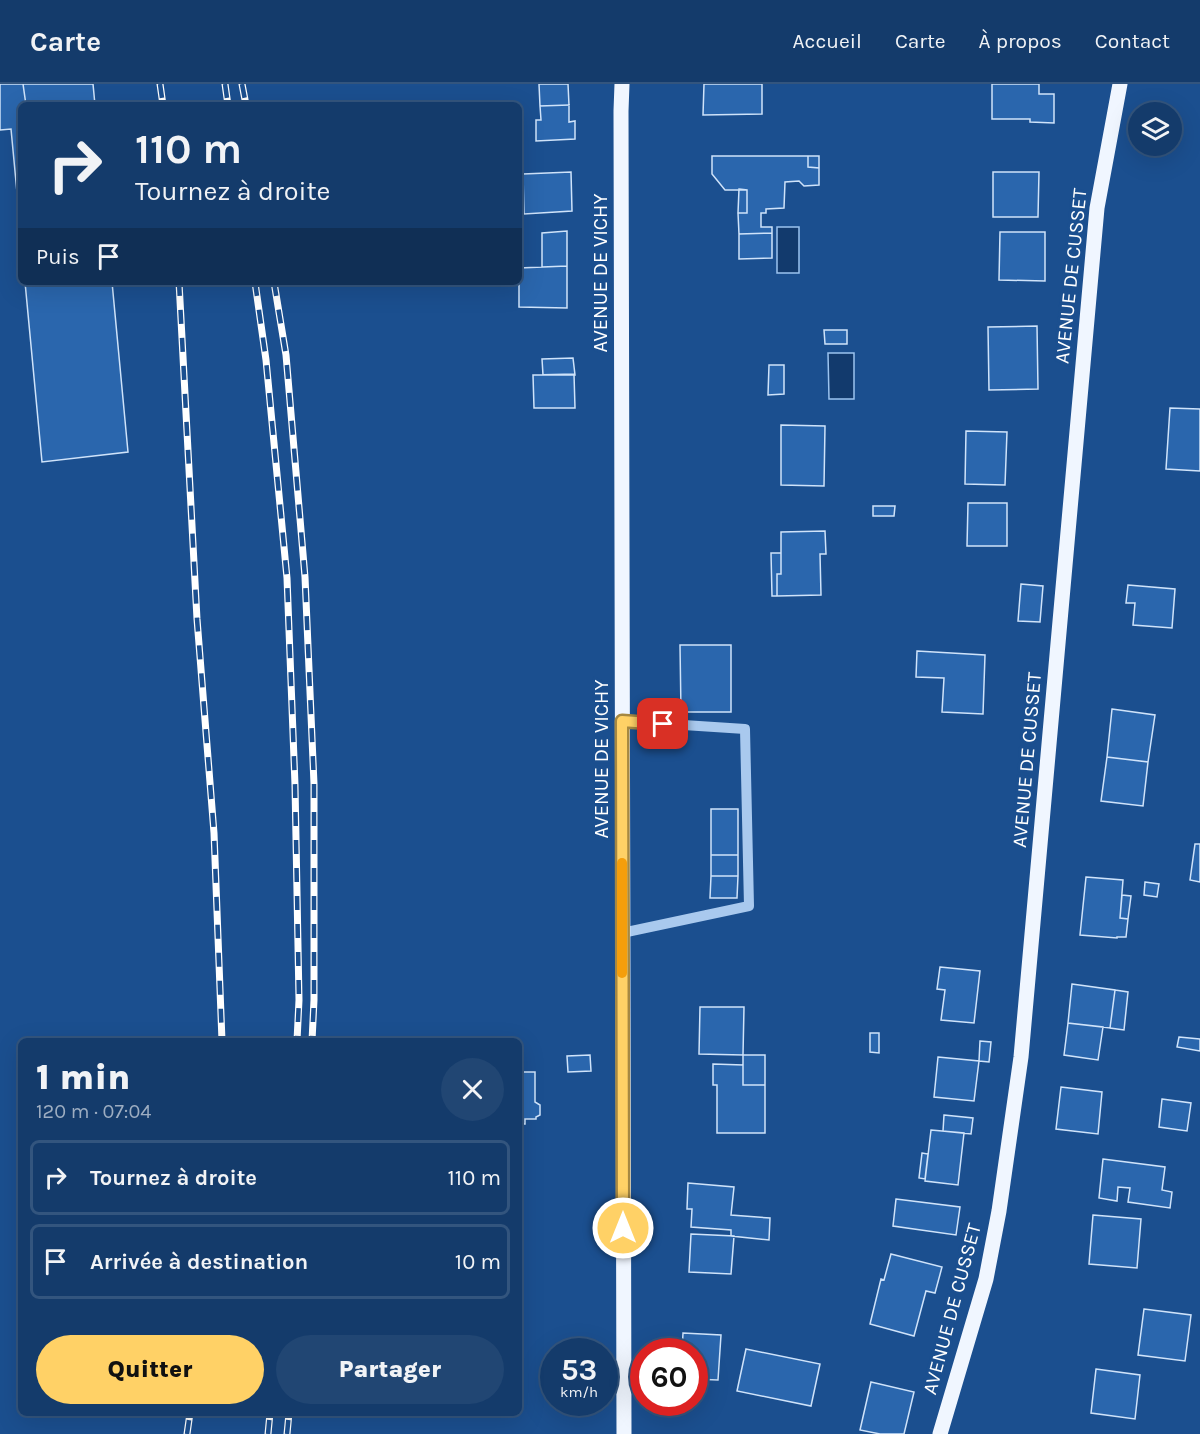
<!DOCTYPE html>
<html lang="fr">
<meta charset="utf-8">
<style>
body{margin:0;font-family:Karla,sans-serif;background:#214673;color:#f1f3f6;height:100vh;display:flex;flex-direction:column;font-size:22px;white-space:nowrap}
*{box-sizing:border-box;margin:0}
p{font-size:20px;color:#9dadc1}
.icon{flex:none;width:33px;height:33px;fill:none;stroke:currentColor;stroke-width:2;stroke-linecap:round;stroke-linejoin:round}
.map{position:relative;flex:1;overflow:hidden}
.sheet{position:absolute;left:18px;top:954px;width:504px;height:378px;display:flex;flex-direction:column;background:#143b6b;border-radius:9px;box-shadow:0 6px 24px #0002,0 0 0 2px #33557e}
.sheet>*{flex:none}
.hud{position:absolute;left:18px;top:18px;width:504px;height:183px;border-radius:9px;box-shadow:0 6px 24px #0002,0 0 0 2px #33557e;background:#143b6b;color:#f1f3f6;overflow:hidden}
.buttons{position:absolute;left:1128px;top:18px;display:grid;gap:12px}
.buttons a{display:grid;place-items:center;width:54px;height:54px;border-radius:50%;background:#143b6b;box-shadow:0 6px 24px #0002,0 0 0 2px #33557e;font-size:30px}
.speed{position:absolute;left:540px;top:1254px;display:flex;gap:12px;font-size:30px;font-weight:700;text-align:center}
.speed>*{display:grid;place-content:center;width:78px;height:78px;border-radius:50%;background:#143b6b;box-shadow:0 6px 24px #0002,0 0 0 2px #33557e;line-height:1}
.speed small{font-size:15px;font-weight:400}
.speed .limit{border:9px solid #d22;background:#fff;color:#111}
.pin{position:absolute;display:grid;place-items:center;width:51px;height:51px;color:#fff;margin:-26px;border-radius:12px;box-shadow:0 3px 9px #0006}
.me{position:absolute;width:66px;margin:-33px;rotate:0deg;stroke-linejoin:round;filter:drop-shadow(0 0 4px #0008)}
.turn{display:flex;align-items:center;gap:21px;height:126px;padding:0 18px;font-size:27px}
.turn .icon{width:78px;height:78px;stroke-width:2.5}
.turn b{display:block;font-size:42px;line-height:51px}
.then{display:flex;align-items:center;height:57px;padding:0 18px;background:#0003;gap:12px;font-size:22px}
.round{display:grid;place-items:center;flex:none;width:63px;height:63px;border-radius:32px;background:#214673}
.overview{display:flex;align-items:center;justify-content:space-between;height:102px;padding:0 18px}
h1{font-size:36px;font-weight:800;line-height:45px}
.cta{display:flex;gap:12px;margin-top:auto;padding:12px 18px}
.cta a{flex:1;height:69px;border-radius:36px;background:#ffd166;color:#111;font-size:24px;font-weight:800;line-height:69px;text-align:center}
.cta a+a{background:#214673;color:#f1f3f6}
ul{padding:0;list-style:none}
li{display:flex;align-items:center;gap:18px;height:75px;margin:0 12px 9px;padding:0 6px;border:3px solid #33557e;border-radius:9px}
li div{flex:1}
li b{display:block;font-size:22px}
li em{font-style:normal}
header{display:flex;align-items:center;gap:36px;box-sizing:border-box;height:84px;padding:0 30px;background:#143b6b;border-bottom:2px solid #33557e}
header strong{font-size:28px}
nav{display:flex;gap:33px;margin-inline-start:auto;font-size:21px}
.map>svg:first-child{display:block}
</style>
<header>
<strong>Carte</strong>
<nav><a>Accueil</a><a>Carte</a><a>À propos</a><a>Contact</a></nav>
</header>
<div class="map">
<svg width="1200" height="1350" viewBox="0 0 1200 1350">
<rect width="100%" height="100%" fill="#1b4f8f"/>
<path fill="#123a6d" stroke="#9cc4f0" stroke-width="1.5" d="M777,143h22v46h-22z
M828,269h26v46h-25z"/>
<path fill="#2a66ad" stroke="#cfe3fa" stroke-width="1.5" d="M0,0h23l3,21h-5v130l-10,-106 -11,1z
M23,0h70l2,21h-69z
M539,0h29l1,21 -29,1z
M704,0h58v30l-59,1z
M992,0h47v10h15v29l-24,-1v-3h-38z
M569,21v17l6,-1v18l-39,2v-21h5l-1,-14z
M712,72h96v11l11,1v17l-15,1 -5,-5 -14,1 -1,26 -18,1v4h-5v14h11v6l-33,1 -1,-21h9v-23h-22l-13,-16z
M808,72h11v12l-11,-1z
M571,88l1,39 -48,3 -1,-40z
M993,88h46l-1,45h-45z
M739,105l8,1v23h-9z
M567,147v35l-25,1v-34z
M1000,148h45v49l-46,-1z
M772,149v25l-33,1v-25z
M567,182v42l-48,-1v-39z
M25,198h87l16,170 -86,10z
M1037,242l1,63 -49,1 -1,-63z
M824,246h23v14h-22z
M573,274l2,17h-32l-1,-16z
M769,281h15v29l-16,1z
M574,290l1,34h-41l-1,-33z
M1170,324l30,1v62l-34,-2z
M781,341l44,1 -1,60 -43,-1z
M966,347l41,1 -2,53 -40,-1z
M968,419h39v43h-40z
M873,422h22l-1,10h-21z
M825,447l1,23h-6l1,41 -44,1v-22h4v-42z
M771,469h10v21h-4v22h-5z
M1021,500l22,2 -3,36 -22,-1z
M1128,501l47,4 -3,39 -39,-3 2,-22h-9z
M680,561h51v67h-50z
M917,567l68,4 -2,59 -41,-2 2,-34 -28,-1z
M1112,625l43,6 -7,47 -41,-5z
M1107,673l41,5 -5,44 -42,-5z
M711,725h27v46h-27z
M1195,760h5v38l-10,-2z
M711,771h27v21h-27z
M711,792h27l-1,22h-27z
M1086,793l37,3 -3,38 8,1 -2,18h-9v1l-37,-3z
M1145,798l14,2 -2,13 -13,-2z
M1122,811l9,1 -3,23 -8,-1z
M940,883l40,4 -6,52 -33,-3 4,-30 -8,-1z
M1072,900l43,6 -5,38 -42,-5z
M1115,906l13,2 -4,38 -14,-2z
M700,923h44l-1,48 -44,-1z
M1068,939l35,4 -5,33 -34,-5z
M870,949h9v20l-9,-1z
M1179,953l21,2v12l-23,-4z
M980,957l11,1 -2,20 -10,-1z
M590,971l1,16 -23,1 -1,-16z
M743,971h22v30h-22z
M938,973l41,4 -5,40 -40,-4z
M713,980l30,1v20h22v48h-48v-48h-4z
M519,988h16v30l5,3v10l-4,2v2h-11v5h-5l-1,15z
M1061,1003l41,5 -4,42 -42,-5z
M1162,1015l29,4 -4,28 -28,-4z
M944,1031l29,3 -2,16 -28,-3z
M931,1046l33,3 -6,52 -33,-4z
M922,1069l6,1 -3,25 -6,-1z
M1103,1075l62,8 -3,23 10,2 -2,16 -42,-6 2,-14 -12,-1 -1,14 -18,-3z
M688,1099l46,4 -3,28 39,3 -1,22 -38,-4v-6l-40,-3 1,-18h-5z
M896,1115l64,8 -4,28 -63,-9z
M1093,1131l48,4 -4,49 -48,-4z
M691,1150l43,2 -3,38 -42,-2z
M891,1170l51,13 -7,26 -9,-2 -12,45 -44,-12 11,-45 3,1z
M1144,1225l47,6 -6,46 -47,-6z
M683,1249l38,2 -3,45 -24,-1v-27h-12z
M746,1265l74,15 -9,42 -74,-15z
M1096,1285l44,6 -5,44 -44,-6z
M871,1298l43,10 -10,42h-24l-20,-4z"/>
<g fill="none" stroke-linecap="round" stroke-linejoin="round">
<path stroke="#a9c9ee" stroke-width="10" d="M622,637l123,8 4,177 -127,27"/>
<path stroke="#f0f6ff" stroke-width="15" d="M622,0l-1,27 3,1323
M940,1350l46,-155 13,-68 22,-154 76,-849 23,-124"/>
<defs>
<path id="rail" d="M160,0l3,21
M225,0l3,21
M242,0l4,21
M179,198l18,337 17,214 8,208
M255,198l11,78 21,218 8,207 4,215 -2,41
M274,198l12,73 19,222 9,207v216l-2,41
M187,1350l3,-21
M268,1350l2,-21
M287,1350l2,-21"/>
</defs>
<use href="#rail" stroke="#fff" stroke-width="7"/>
<use href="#rail" stroke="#1b4f8f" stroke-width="4.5" stroke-dasharray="14" stroke-linecap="butt"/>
</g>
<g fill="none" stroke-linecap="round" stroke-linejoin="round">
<defs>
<path id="route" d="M623,1144l-1,-507 41,3"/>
</defs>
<use href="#route" stroke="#a68842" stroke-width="15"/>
<use href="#route" stroke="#ffd166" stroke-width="10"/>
<path stroke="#f59e0b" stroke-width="10" d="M622,779v110"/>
</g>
<g text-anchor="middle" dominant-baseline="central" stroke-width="6" stroke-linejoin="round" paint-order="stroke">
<g font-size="20" fill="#fff" stroke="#1b4f8f">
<text transform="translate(600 189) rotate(-90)">AVENUE DE VICHY</text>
<text transform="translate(1071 192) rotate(-84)">AVENUE DE CUSSET</text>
<text transform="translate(601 675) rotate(-90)">AVENUE DE VICHY</text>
<text transform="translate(1027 676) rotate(-85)">AVENUE DE CUSSET</text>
<text transform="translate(952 1225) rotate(-75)">AVENUE DE CUSSET</text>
</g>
</g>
</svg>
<div class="buttons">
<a><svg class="icon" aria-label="layers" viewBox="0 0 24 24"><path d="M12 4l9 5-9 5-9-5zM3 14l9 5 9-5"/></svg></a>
</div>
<div class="speed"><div>53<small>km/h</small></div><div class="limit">60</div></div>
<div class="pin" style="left:663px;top:640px;background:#d93025"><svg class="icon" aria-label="arrive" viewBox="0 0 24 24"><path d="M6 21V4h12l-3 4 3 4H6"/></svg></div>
<svg class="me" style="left:623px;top:1144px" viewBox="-20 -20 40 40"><circle r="17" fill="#ffd166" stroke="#fff" stroke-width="3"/><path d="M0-11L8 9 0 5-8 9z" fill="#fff"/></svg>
<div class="hud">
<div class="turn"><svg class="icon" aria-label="right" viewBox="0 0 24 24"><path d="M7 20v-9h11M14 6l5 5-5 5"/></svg><div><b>110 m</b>Tournez à droite</div></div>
<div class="then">Puis<svg class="icon" aria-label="arrive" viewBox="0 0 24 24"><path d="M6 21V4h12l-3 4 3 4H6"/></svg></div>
</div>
<section class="sheet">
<div class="overview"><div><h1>1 min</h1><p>120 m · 07:04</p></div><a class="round"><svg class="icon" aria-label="close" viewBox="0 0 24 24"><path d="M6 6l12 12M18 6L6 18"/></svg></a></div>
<ul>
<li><svg class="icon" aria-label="right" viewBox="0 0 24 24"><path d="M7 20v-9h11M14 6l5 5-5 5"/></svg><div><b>Tournez à droite</b></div><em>110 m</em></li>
<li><svg class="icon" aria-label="arrive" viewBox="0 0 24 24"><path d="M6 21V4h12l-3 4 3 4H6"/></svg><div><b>Arrivée à destination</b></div><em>10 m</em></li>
</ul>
<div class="cta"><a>Quitter</a><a>Partager</a></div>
</section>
</div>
